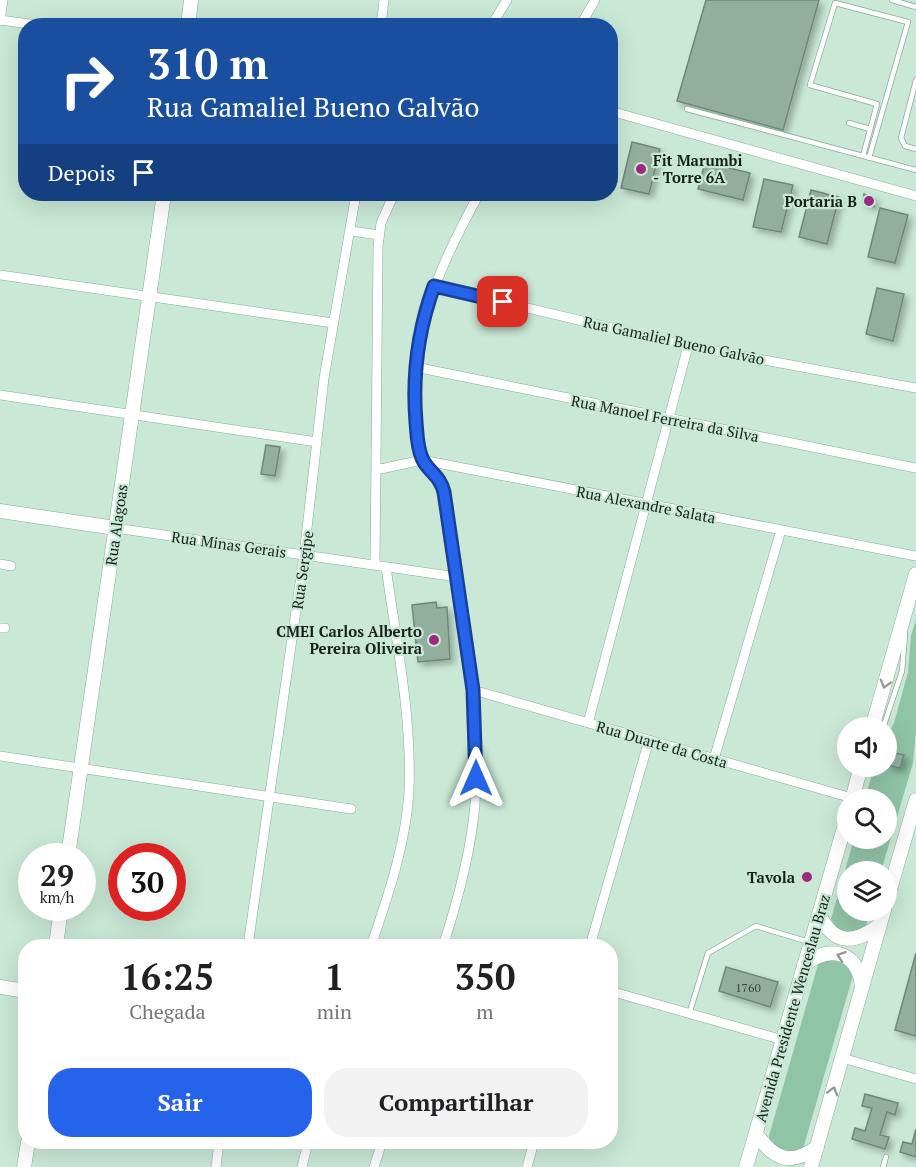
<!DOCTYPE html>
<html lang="pt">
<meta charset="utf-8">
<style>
body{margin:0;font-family:"PT Serif",serif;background:#f2f2f2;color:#202124;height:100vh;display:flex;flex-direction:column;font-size:22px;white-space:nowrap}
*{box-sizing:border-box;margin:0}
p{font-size:20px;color:#757577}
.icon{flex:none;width:33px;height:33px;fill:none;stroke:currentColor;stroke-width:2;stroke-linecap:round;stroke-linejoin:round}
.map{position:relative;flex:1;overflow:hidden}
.side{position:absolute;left:18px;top:939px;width:600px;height:210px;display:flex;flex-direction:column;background:#fff;border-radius:24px;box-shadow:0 6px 24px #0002}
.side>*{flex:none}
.banner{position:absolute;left:18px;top:18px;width:600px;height:183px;border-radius:24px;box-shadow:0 6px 24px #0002;background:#1a4fa0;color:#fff;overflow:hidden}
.buttons{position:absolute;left:837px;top:717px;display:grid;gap:12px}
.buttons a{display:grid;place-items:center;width:60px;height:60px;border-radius:50%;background:#fff;box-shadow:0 6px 24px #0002;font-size:30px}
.speed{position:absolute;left:18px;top:843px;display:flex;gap:12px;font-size:30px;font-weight:700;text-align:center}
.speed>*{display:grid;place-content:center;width:78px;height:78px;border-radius:50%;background:#fff;box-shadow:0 6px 24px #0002;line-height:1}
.speed small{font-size:15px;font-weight:400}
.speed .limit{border:9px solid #d22;background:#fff;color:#111}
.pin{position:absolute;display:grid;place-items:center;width:51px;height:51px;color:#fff;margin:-26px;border-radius:12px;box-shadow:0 3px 9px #0006}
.me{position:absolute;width:66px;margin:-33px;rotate:0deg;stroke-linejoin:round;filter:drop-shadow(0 0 4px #0008)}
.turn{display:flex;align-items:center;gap:21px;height:126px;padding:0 30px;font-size:27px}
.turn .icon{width:78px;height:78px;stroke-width:2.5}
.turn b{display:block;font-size:42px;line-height:51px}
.then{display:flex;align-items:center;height:57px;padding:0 30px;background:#0003;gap:12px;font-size:22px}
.eta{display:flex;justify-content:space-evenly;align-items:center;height:102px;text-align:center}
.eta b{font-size:36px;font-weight:600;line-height:42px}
.button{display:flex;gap:12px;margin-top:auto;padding:12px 30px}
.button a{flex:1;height:69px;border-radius:24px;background:#2563eb;color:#fff;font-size:24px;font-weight:600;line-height:69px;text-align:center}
.button a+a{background:#f2f2f2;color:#202124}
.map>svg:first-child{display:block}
</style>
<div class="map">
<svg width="916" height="1167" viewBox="0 0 916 1167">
<defs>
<filter id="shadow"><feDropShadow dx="4" dy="4" stdDeviation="3" flood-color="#0004"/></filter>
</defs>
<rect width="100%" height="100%" fill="#c9e8d6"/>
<path fill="#90c4a7" d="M916,620v110l-3,33 -32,108 -33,1v38l22,1 -5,18 -13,6 -13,-4 -8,-12 23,-80 32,-1v-38l-21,-1 9,-32 12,-1 1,-29 7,-14 14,-51 3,-36z
M825,957l19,3 10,12 -51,177 -3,4 -16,1 -15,-12v-6l50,-175z"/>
<path fill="#92af9e" stroke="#6c8978" stroke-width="1.5" filter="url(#shadow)" d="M706,0h113l-36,130 -106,-29z
M632,142l28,7 -11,45 -28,-6z
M705,162l45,11 -7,27 -45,-11z
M764,179l29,6 -12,47 -28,-5z
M811,190l28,7 -12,47 -28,-7z
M864,194l11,5 -1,8 -11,-4z
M880,208l28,7 -13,48 -27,-6z
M877,288l27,6 -11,47 -27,-7z
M266,445l14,2 -5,29 -14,-2z
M436,602l1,6 10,-1 3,52 -32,3 -6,-57z
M890,752l14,3 -4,13 -13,-3z
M916,953v83l-21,-6z
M726,967l52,15 -8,25 -51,-16z
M865,1094l33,9 -3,12 -8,-3 -7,23 9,2 -4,12 -33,-10 3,-11 10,3 7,-23 -10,-2z
M916,1129v28l-16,-5 3,-10 9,2z"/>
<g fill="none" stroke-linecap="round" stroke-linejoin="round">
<defs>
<path id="lane" d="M892,0l24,7
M916,80l-15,58 4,8 11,3
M687,109l229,61
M849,123l21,6
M863,156l14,-52 -67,-19 25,-82 73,19 -39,136
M883,728l19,-57 3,-37
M689,1014l19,-61 48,-27 53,16
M883,1167l3,-10"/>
<path id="street" d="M0,20l44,6
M0,21l3,-21
M381,26l3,-26
M491,26l16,-26
M580,26l15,-26
M610,111l306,85
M351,231l28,4
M0,275l333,48
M434,286l254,60 228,42
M415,367l501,101
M0,395l317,47
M376,470l46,-10 494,96
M115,528l342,49
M0,564l11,2
M375,565l3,-318 3,-24 13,-29
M0,628h5
M473,690l379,108
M588,723l100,-377
M0,756l351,53
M714,759l67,-229
M444,943l12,3
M248,946l56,-391 20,-177 32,-184
M371,946c17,-50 35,-102 38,-155 3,-75 -13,-151 -23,-224
M443,946c15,-46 28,-93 32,-142 7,-104 -15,-209 -31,-312 -4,-17 -16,-21 -22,-34 -6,-13 -6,-31 -7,-45 -6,-81 26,-150 64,-219
M590,946l59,-206
M610,991l173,49
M842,1058l74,21
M216,1167l3,-25
M302,1167l6,-25
M374,1167l8,-25
M527,1167l7,-25"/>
<path id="secondary" d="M188,26l3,-26
M0,511l115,17
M872,728l44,-154
M852,800l9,-34
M68,856l96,-662
M886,903l30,-103
M819,914c15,32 35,30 61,11
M56,946l5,-38
M804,965c25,-20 52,-15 58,20
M0,987l26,4
M756,1134c18,25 34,33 61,13
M24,1167l4,-25
M746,1167l102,-353
M811,1167l73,-257"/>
</defs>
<use href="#lane" stroke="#8daa99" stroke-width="6"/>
<use href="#street" stroke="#8daa99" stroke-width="10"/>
<use href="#secondary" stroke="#8daa99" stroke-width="15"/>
<use href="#lane" stroke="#fff" stroke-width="4.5"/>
<use href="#street" stroke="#fff" stroke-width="9"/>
<use href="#secondary" stroke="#fff" stroke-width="14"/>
</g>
<defs><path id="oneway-chevron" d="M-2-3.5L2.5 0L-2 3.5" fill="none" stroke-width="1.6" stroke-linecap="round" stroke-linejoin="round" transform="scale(1.5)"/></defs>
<g stroke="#969b98">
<use href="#oneway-chevron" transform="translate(885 684) rotate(106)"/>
<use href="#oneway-chevron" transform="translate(841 956) rotate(-161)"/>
<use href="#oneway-chevron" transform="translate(833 1091) rotate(-74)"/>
</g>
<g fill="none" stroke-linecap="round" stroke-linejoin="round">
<defs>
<path id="route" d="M476,778l-3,-88 -29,-198c-4,-17 -17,-21 -22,-34 -5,-11 -5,-25 -6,-36 -4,-48 2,-92 18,-136l69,16"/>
</defs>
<use href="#route" stroke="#184099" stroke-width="15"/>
<use href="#route" stroke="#2563eb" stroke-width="10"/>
</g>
<g fill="#9f2982" stroke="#c9e8d6" stroke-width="2">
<circle cx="641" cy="169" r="6"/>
<circle cx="869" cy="201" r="6"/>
<circle cx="434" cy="640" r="6"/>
<circle cx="807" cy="877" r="6"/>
</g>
<g text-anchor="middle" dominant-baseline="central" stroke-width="4.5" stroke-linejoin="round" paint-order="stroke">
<g font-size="12" fill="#34443b">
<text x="748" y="987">1760</text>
</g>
<g font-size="15" font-weight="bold" fill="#15201a" stroke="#c9e8d6" text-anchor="end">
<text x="653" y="160" text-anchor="start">Fit Marumbi<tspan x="653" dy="17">- Torre 6A</tspan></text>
<text x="857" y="201">Portaria B</text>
<text x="422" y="631">CMEI Carlos Alberto<tspan x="422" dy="17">Pereira Oliveira</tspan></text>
<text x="795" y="877">Tavola</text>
</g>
<g font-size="15" fill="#15201a" stroke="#c9e8d6">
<text transform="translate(674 340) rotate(12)">Rua Gamaliel Bueno Galvão</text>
<text transform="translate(665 418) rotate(11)">Rua Manoel Ferreira da Silva</text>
<text transform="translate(646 504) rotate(11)">Rua Alexandre Salata</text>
<text transform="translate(116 525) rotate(-82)">Rua Alagoas</text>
<text transform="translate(229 544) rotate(8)">Rua Minas Gerais</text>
<text transform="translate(302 570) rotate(-82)">Rua Sergipe</text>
<text transform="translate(662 744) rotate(16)">Rua Duarte da Costa</text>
<text transform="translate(792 1008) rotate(-74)">Avenida Presidente Wenceslau Braz</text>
</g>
</g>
</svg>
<div class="buttons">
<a><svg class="icon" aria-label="sound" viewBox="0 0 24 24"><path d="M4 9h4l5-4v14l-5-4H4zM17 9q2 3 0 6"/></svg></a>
<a><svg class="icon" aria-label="search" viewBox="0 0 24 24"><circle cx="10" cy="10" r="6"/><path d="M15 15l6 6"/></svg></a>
<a><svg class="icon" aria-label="layers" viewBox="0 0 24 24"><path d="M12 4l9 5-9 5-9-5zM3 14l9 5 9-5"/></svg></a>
</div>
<div class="speed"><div>29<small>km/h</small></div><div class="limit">30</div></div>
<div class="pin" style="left:503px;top:302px;background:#d93025"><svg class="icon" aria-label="arrive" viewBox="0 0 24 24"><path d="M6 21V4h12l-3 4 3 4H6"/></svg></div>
<svg class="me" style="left:476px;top:778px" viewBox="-20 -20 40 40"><path d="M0-17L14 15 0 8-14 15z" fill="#2563eb" stroke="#fff" stroke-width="4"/></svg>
<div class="banner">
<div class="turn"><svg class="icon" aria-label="right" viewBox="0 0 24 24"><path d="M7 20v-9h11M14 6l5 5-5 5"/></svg><div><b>310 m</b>Rua Gamaliel Bueno Galvão</div></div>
<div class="then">Depois<svg class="icon" aria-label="arrive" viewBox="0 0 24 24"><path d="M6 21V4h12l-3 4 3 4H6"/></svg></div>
</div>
<section class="side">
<div class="eta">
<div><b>16:25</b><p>Chegada</p></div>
<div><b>1</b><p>min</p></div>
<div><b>350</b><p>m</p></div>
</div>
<div class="button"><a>Sair</a><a>Compartilhar</a></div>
</section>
</div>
